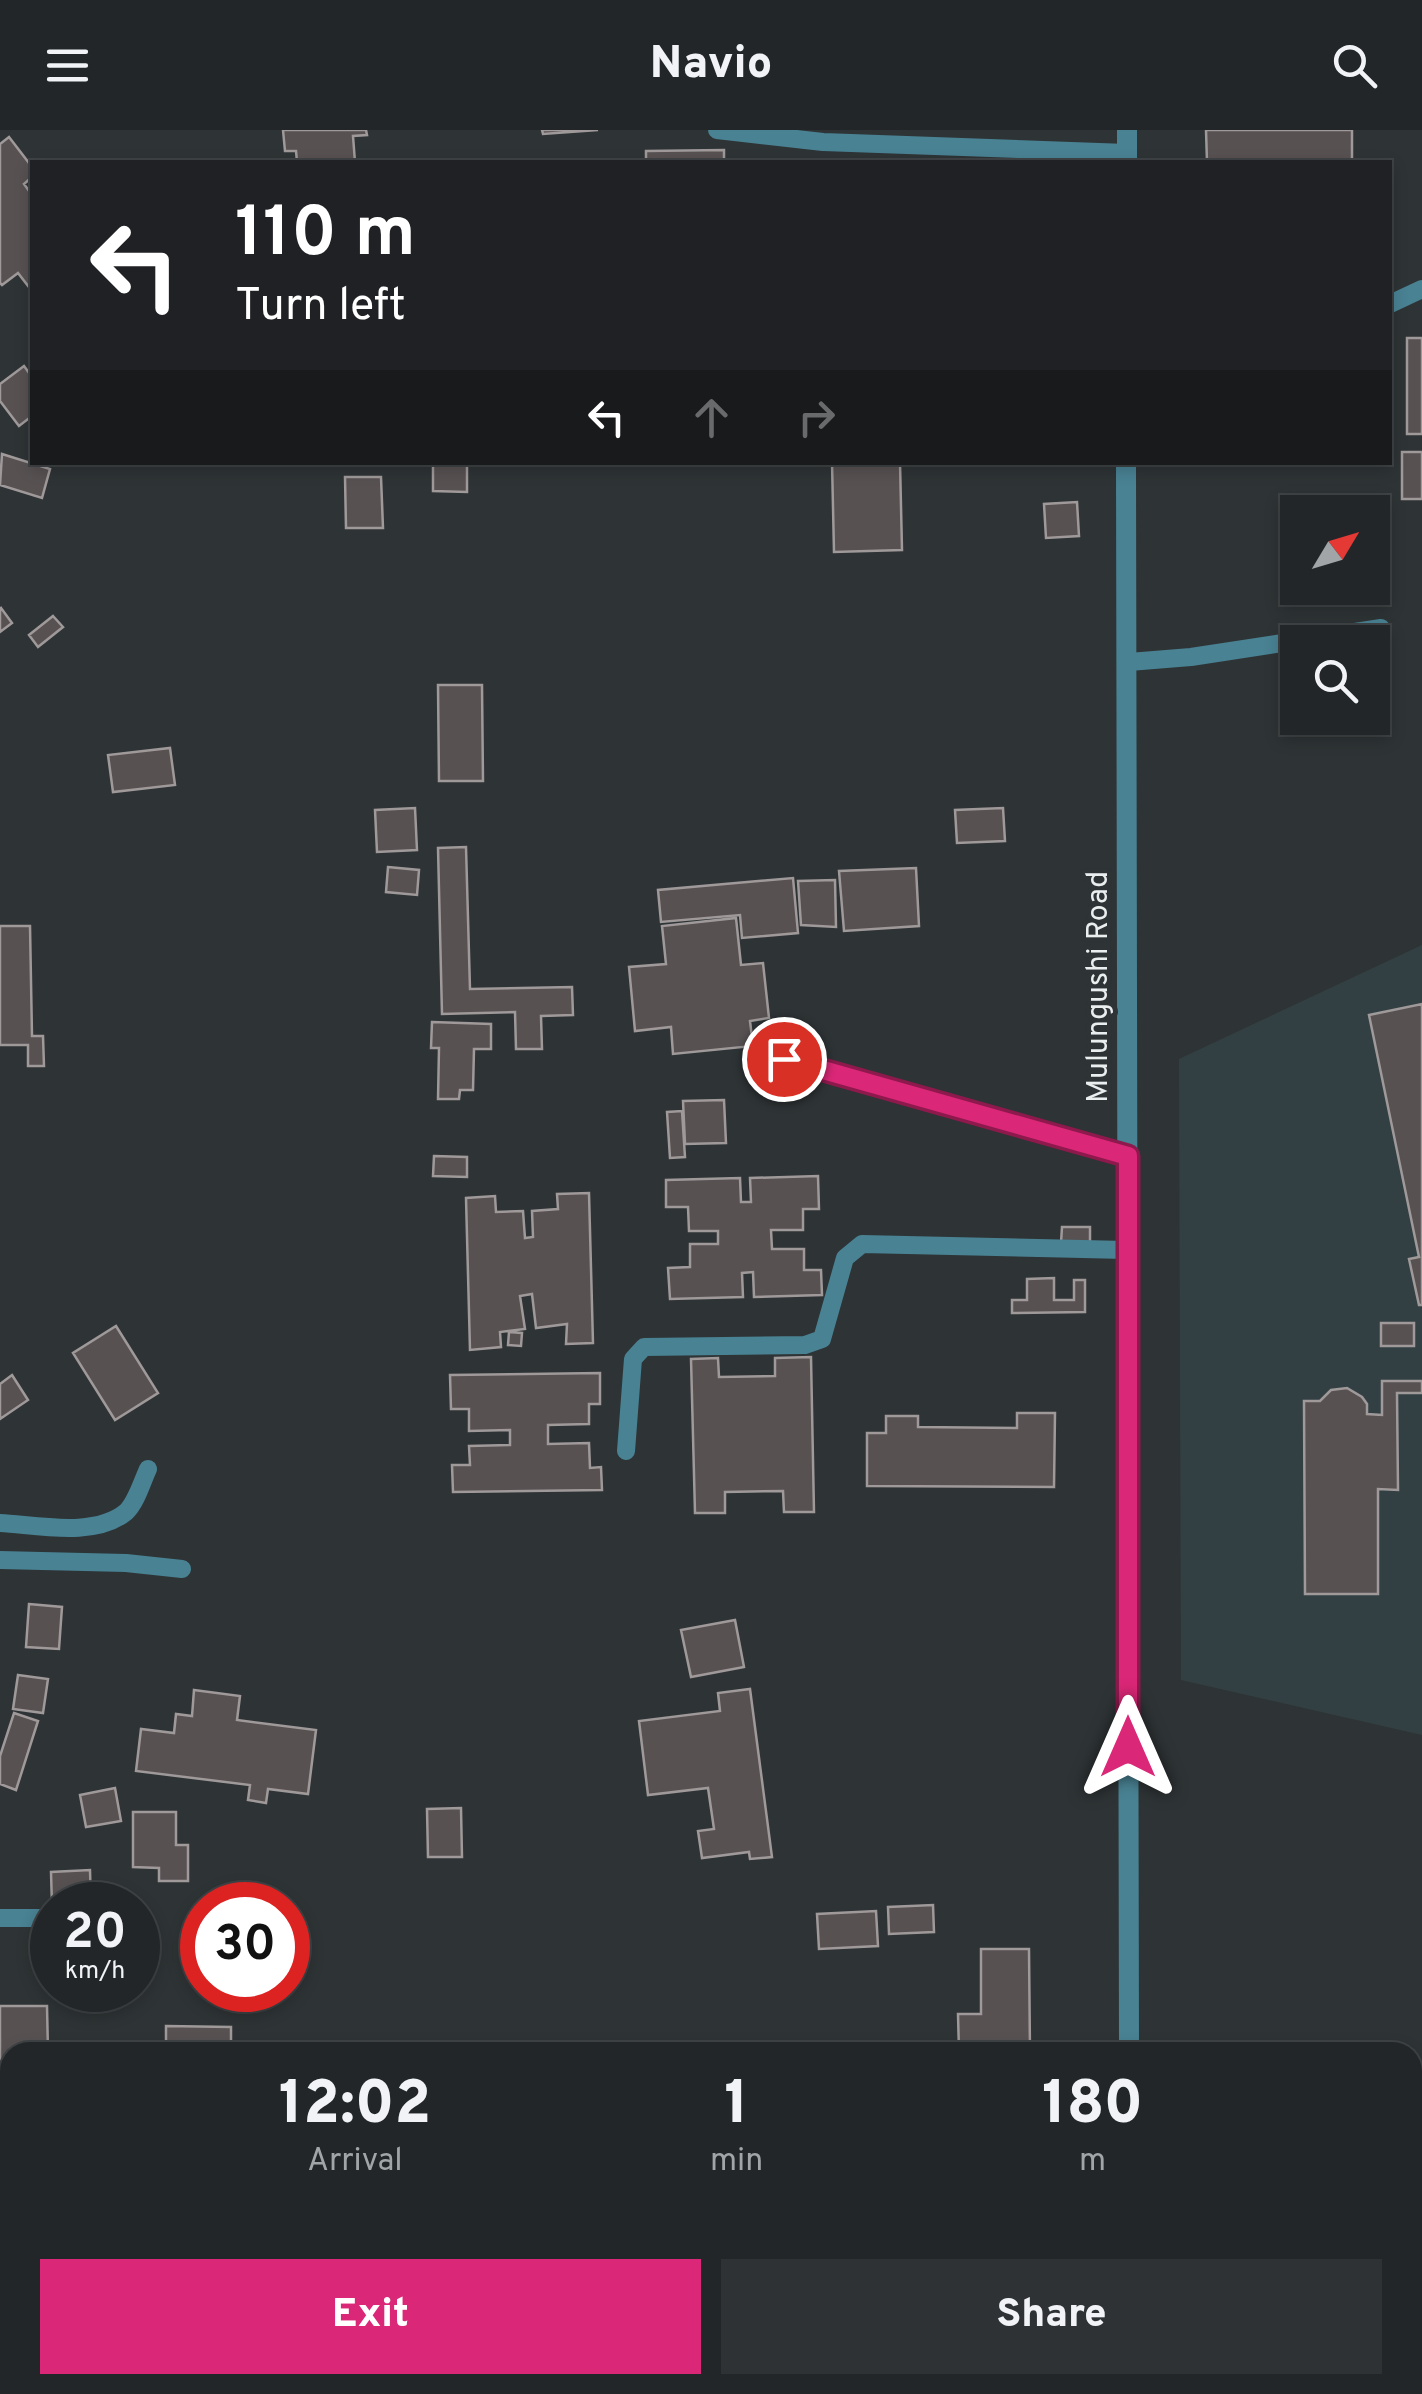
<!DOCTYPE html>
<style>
body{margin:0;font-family:Overpass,sans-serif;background:#2e3234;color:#f1f3f6;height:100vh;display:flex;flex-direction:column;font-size:38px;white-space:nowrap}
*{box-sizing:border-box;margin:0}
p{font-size:32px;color:#a2a5a8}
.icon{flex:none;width:55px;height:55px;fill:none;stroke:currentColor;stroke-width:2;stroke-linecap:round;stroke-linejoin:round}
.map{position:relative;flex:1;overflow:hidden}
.sheet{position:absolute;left:0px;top:1912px;width:1422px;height:352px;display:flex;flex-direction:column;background:#222628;border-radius:30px 30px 0 0;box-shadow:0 5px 15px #0003,0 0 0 2px #3f4345}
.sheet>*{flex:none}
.top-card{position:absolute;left:30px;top:30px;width:1362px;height:305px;border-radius:0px;box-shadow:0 5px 15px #0003,0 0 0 2px #3f4345;background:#202124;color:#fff;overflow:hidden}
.needle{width:65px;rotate:52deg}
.controls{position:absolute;left:1280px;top:365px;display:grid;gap:20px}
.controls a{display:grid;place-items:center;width:110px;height:110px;border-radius:0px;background:#222628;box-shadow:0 5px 15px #0003,0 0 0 2px #3f4345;font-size:50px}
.speed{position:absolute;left:30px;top:1752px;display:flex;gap:20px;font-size:50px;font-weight:700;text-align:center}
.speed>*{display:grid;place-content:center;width:130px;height:130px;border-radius:50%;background:#222628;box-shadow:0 5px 15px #0003,0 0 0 2px #3f4345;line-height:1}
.speed small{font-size:25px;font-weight:400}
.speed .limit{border:15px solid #d22;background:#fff;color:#111}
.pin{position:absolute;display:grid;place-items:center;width:85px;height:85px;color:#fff;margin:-42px;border:5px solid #fff;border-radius:50%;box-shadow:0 2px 10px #0007}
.me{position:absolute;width:110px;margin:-55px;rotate:0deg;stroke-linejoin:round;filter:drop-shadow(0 0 8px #0008)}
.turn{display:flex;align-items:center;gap:35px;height:210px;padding:0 40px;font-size:45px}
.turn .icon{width:130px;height:130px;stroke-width:2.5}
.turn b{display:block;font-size:70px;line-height:85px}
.lanes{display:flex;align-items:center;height:95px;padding:0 40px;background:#0003;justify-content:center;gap:50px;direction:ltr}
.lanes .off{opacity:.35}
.eta{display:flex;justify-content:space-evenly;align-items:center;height:170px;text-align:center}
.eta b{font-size:60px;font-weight:800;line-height:70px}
.action{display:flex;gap:20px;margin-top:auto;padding:20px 40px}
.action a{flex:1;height:115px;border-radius:0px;background:#db2777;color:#fff;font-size:40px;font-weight:800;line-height:115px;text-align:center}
.action a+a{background:#2e3234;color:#f1f3f6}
header{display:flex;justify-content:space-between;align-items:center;height:130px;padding:0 40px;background:#222628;font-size:45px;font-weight:800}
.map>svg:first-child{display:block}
</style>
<header><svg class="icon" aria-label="menu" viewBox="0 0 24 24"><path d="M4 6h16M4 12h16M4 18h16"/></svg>Navio<svg class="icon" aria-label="search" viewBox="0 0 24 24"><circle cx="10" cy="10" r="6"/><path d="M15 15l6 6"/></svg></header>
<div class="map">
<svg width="1422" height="2264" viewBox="0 0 1422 2264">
<rect width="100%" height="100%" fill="#2e3335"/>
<path fill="#334043" d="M1422,815v790l-241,-55 -2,-621z"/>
<path fill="#575152" stroke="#9f999a" stroke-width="2.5" d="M283,0h83l1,5 -14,1 2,26h-58l-1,-11h-11z
M542,0h56l-55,4z
M1206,0h146v32h-145z
M9,7l23,30v10l-8,7 8,11v96l-14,-18 -16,12 -2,-2v-139z
M724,20v12h-78v-11z
M1407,208h15v96h-15z
M24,236l8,11v39l-13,10 -19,-25v-17z
M1402,322h20v47h-20z
M2,324l48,15 -8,29 -42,-13z
M433,332h34v30l-34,-1z
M832,332h68l2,88 -68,2z
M345,347h36l2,51h-37z
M1077,372l2,34 -33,2 -2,-34z
M1,478l11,15 -12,9v-23z
M53,486l10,11 -25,20 -9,-12z
M438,555h44l1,96h-44z
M170,618l5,37 -62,7 -5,-37z
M415,678l2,42 -40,2 -2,-42z
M1003,678l2,33 -48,2 -2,-33z
M466,717l4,142 102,-2 1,28 -32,1 1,33h-26l-1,-37 -73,2 -4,-166z
M388,737l31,3 -2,25 -31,-3z
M916,738l3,58 -75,5 -5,-60z
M793,748l5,55 -56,5 -2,-23 -79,7 -3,-32z
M835,750l1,47 -35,-2 -3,-44z
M736,788l5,47 22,-2 6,55 -19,3 3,25 -80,8 -2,-27 -36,4 -6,-64 37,-3 -4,-38z
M0,796h30l2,110h11l1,30h-16v-21h-28z
M1422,874v301h-3l-10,-46 10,-2 -50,-242z
M432,892l59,2v25h-17l-1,41h-13l-1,9h-21l1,-51h-8z
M724,970l2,43 -41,1 -2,-43z
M682,981l3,46 -15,1 -3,-46z
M434,1026l33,1v20l-34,-1z
M818,1046l1,33h-16v21h-32l1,19h32v21h17l1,25 -68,2 -1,-25 -11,1 1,24 -73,2 -2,-31 22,-1v-23h28v-13h-29l-1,-24h-22v-27l74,-2 1,24h10l-1,-24z
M589,1063l4,150 -27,1 1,-20 -31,4 -4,-34 -12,2 5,33 -25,3 1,15 -31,3 -4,-152 29,-2 1,16 27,-1 2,27 8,-1 -1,-26 26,-2 -1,-15z
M1062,1097h28v17l-29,-1z
M1054,1148v22h20v-20h11v32l-73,1v-13h15v-21z
M1381,1193h33v23h-33z
M116,1196l42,67 -43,27 -42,-67z
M509,1202l13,1 -1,13 -13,-1z
M811,1227l3,155h-30l-1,-21 -58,1v21h-30l-4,-154 27,-1 1,19 56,-1v-18z
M600,1243v31h-11v20l-41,1v19l41,-1 1,25 11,-1 1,23 -149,2 -1,-27h18l-1,-19 41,-1v-15l-41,1v-22h-18l-1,-34z
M12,1245l16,25 -28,19v-35z
M1382,1251h40v12h-25l1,97 -20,-1v105h-73l-1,-193h16l11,-11 16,-2 15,9 5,7v10l15,1z
M1017,1283h38l-1,74 -187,-1v-53h19v-17h32v11l99,1z
M29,1474l33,3 -3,42 -33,-2z
M735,1490l9,47 -53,10 -10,-47z
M18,1545l30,4 -5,34 -30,-4z
M750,1559l22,168 -22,2 -1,-7 -47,6 -4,-27 16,-2 -6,-41 -60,7 -9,-74 81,-10 -2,-18z
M194,1560l46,6 -3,24 79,10 -8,64 -40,-5 -2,14 -18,-3 2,-15 -114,-14 5,-42 33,4 2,-19 16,2z
M14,1583l24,8 -22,69 -16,-6v-28z
M115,1658l6,33 -35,6 -6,-32z
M461,1678l1,49h-34l-1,-48z
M133,1682h43v33h12v36h-29v-13l-26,-1z
M90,1740l1,35 -39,1 -1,-34z
M933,1775l1,27 -45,2 -1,-27z
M876,1781l2,35 -59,3 -2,-35z
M981,1819h48l1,103h-71l-1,-38h23z
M0,1876h47l1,46h-38v44h-10z
M166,1896l65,1v25h-65z
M0,1966h10v64l-10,-2z
M10,2239v16h28l-1,9h-37v-16l9,1z
M132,2255h177l-1,9h-176z
M559,2255h64v9h-63z
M685,2255h30v9h-30z
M770,2255h23v9h-22z"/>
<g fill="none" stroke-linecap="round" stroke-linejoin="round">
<path stroke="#498293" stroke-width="18" d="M717,0l106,12 304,11
M1390,174l32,-15
M1129,532l62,-5 190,-29
M784,929l344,97
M626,1321l7,-92 11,-12 161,-2 17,-6 23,-81 17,-14 264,6
M0,1393c37,2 95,15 126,-11 10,-9 16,-30 22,-43
M0,1430l126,3 56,6
M0,1788h52
M1206,2255l75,9"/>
<path stroke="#498293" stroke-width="20" d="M1127,0v32
M1126,332l3,1590
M1130,2255v9"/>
</g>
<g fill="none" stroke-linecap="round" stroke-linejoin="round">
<defs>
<path id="route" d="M784,929l344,97v591"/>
</defs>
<use href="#route" stroke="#8e194d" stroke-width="25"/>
<use href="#route" stroke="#db2777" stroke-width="18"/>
</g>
<g text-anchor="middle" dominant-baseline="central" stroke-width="10" stroke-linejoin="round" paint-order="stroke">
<g font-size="30" fill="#ebeeef" stroke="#2e3335">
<text transform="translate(1099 857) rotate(-90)">Mulungushi Road</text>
</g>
</g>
</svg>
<div class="controls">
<a><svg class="needle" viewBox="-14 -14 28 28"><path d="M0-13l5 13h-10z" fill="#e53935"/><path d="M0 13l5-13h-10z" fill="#a2a5a8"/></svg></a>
<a><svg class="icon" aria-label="search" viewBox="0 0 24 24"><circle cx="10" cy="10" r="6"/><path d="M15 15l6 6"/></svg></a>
</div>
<div class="speed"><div>20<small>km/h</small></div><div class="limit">30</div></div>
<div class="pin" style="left:784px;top:929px;background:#d93025"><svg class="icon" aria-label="arrive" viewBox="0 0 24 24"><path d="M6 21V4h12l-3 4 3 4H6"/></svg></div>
<svg class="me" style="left:1128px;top:1617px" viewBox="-20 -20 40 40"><path d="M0-17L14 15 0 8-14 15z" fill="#db2777" stroke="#fff" stroke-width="4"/></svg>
<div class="top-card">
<div class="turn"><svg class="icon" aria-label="left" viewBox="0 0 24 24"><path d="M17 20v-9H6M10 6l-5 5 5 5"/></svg><div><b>110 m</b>Turn left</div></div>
<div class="lanes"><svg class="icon" aria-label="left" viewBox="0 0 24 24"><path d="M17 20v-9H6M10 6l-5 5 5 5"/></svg><svg class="icon off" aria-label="ahead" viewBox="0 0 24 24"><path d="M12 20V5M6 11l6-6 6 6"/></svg><svg class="icon off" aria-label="right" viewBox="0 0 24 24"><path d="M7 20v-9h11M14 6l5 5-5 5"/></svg></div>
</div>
<section class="sheet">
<div class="eta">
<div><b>12:02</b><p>Arrival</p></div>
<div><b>1</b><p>min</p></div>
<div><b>180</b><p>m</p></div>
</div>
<div class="action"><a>Exit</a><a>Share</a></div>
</section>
</div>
